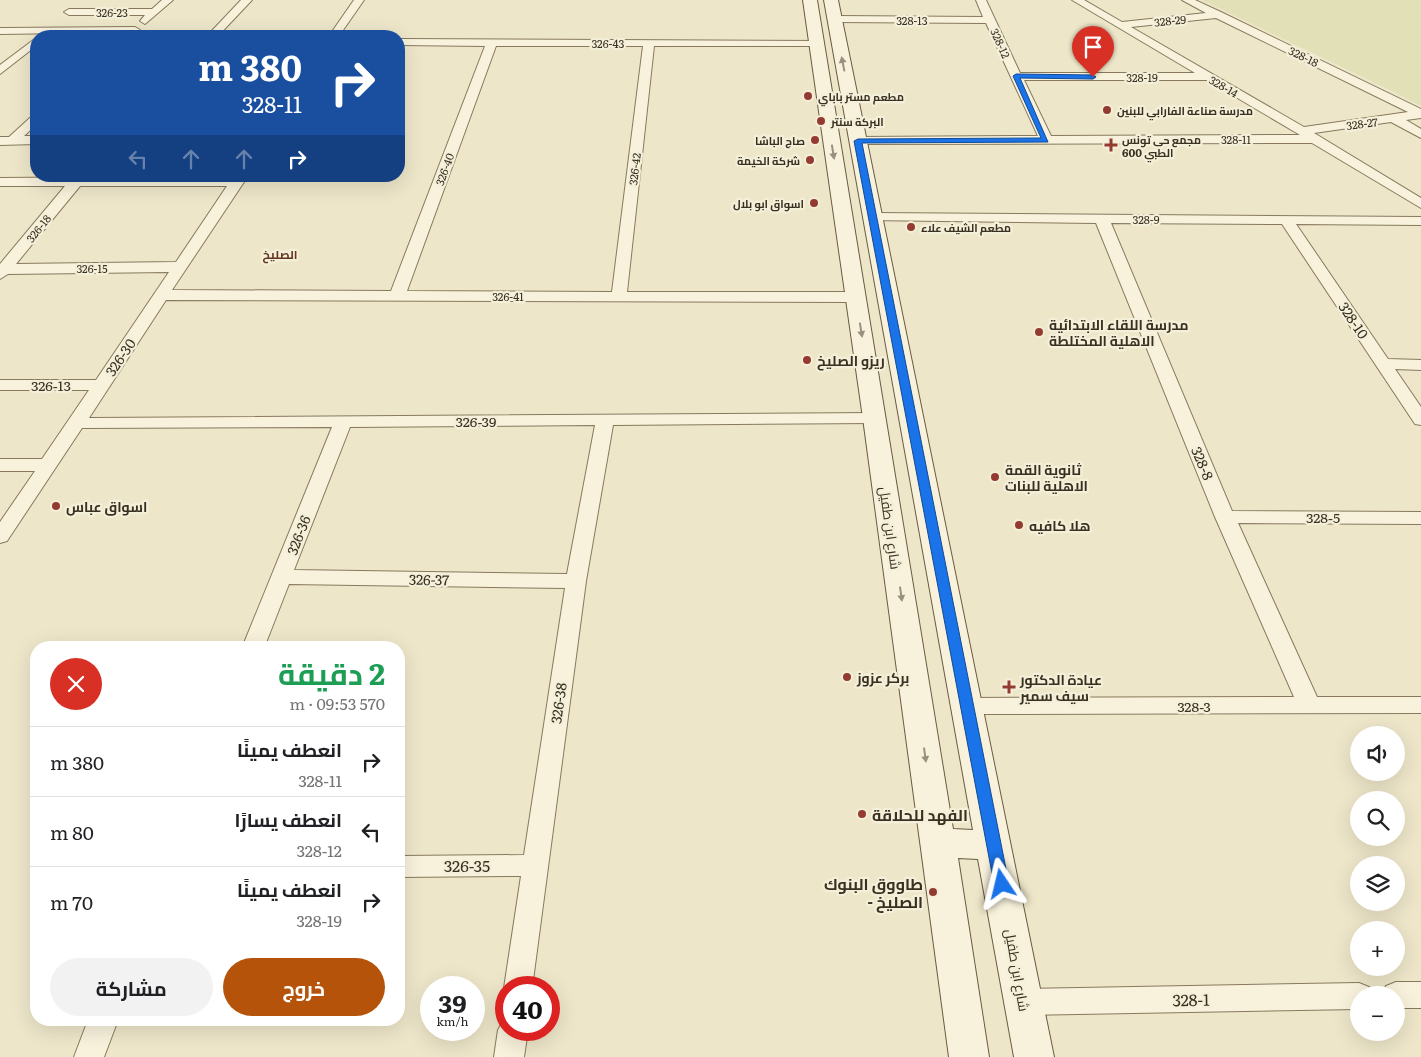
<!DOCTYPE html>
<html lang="ar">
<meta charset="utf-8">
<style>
body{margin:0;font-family:Literata,Cairo,serif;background:#f2f2f2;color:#202124;direction:rtl;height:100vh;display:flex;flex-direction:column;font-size:19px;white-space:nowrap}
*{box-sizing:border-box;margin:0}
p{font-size:16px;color:#757577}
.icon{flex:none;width:28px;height:28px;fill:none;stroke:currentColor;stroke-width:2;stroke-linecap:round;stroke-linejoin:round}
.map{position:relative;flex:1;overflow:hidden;direction:ltr}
.side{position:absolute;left:30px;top:641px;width:375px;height:385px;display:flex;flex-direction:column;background:#fff;border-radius:20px;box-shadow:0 5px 20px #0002;direction:rtl}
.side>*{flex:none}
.banner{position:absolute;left:30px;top:30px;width:375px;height:152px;border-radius:20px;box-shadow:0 5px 20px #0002;direction:rtl;background:#1a4fa0;color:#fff;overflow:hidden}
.buttons{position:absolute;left:1350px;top:726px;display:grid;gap:10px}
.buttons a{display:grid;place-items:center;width:55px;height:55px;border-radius:50%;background:#fff;box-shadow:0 5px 20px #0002;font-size:25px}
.speed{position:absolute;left:420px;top:976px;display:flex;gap:10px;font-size:25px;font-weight:700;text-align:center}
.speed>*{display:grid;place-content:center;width:65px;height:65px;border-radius:50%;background:#fff;box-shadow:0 5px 20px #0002;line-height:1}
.speed small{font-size:12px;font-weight:400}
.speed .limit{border:8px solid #d22;background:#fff;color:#111}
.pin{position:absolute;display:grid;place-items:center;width:42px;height:42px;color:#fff;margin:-51px -21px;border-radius:50% 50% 50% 0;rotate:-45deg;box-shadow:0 0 5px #0007}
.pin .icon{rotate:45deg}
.me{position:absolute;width:55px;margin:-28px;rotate:350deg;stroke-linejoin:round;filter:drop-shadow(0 0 4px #0008)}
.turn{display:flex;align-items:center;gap:18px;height:105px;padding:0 20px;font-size:22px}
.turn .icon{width:65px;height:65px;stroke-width:2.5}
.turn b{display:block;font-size:35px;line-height:42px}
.lanes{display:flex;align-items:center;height:48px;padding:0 20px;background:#0003;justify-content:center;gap:25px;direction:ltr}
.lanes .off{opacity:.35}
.round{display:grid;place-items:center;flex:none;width:52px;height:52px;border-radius:26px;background:#f2f2f2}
.head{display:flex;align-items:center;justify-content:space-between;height:85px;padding:0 20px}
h1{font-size:30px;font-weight:700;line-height:38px;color:#1e9e55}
.button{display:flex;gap:10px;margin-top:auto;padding:10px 20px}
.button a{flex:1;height:58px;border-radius:30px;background:#b45309;color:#fff;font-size:20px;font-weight:700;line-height:58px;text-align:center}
.button a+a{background:#f2f2f2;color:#202124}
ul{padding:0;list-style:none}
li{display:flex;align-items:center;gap:15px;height:70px;padding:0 20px;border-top:1px solid #e0e0e0}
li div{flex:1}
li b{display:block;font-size:19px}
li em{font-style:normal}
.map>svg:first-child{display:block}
</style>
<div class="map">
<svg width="1421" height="1057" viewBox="0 0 1421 1057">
<rect width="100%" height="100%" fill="#ede6c9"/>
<path fill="#e2e0b6" d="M1202,0h219v106l-25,-13z"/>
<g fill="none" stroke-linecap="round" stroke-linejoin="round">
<defs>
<path id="street" d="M162,0h11l-28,24 -5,-3 5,-6h-76l-5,-3 5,-3h83z
M241,0h11l-34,36h-11z
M354,0h10l-25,36h-10z
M976,0h10l34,73h175l-123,-73h12l38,22 84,-9 -24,-13h13l28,13 198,96v9l-15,2 15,9v9l-30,-16 -77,11 107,65v10l-109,-65 -459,1 -1,-3 1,-3 5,-1 180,-1 -52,-113 -151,-1 -5,-3 5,-3 148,1zM1216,18l192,94 -104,15 -173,-100zM1024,80h183l93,55 -249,1z
M135,27l5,3 -1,2 -139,2v-6z
M36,38v8l-36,28v-9z
M399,39l421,2 2,2 -6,3h-162l-27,246h228l8,5 -8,5 -689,-2 -77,118 786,-5 6,1 3,4 -3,4 -6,1 -262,2 -27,156 -54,407h-26v5l-2,-5 17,-112 -122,1v-21l125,-1 41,-267 -276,-4 -25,64h-22l90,-221 -250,1 -75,113 -7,2v-21l35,-51h-35v-12h42l47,-69h-89v-10h96l73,-108 -161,2 -8,5v-15l65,-78h-65v-8l248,-2 -76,114 219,1 94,-245 -86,-1zM496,46h147l-31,246 -205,-1zM80,186h147l-51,76 -160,2zM595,425l-28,149 -273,-4 56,-143z
M36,115v10l-12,11h12v8l-36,1v-8h9l23,-21z
M872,213l549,4v8l-125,-1 92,135 33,1v10l-26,-1 26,38v18l-6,-1 -133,-200 -171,-1 121,288 189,1v12l-183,-1 79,174h104v16l-454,1 -8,-2 -4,-6 4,-6 8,-2 327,-1 -79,-180 -119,-294 -229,-3 -2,-3 2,-3z
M1396,982h25v26h-25v-13h-14l4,-9z
M1359,983l10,4 4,8h-14v14l-336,6 -10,-4 -4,-9 4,-9 10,-4z
M506,1019v11h22l-4,27h-30l4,-27 5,-9z
M88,1020h30l-14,37h-30z"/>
<path id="secondary" d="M803,0h14l136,829 20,1 -149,-830h14l216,1057h-40l-36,-198 -20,-1 31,199h-40l-86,-639z"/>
</defs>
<use href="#street" stroke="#88795e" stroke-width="2"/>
<use href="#secondary" stroke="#6a5a41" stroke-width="2"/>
<use href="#street" fill="#f8f2dc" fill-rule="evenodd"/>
<use href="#secondary" fill="#f8f2dc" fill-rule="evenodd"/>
</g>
<defs><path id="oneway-solid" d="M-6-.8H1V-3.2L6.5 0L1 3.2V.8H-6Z" transform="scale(1.25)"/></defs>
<g fill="#99917e">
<use href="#oneway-solid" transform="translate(843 64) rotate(-101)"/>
<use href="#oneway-solid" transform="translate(833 152) rotate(81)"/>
<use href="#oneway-solid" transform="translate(861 330) rotate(81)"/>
<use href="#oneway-solid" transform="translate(901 594) rotate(82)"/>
<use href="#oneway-solid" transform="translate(925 755) rotate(82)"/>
</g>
<path fill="#1a73e8" stroke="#114b97" d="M1016,74l77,1 3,2 -3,2 -73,-1 28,64 -186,1 147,741 -2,4 -5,2 -5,-2 -3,-4 -140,-743 4,-2 183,-1 -28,-62z"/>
<g fill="#943b31" stroke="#f4efd8" stroke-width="2">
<circle cx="808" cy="96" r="5"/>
<circle cx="1107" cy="110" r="5"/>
<circle cx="821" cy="121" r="5"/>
<circle cx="815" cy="140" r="5"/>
<path d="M1108.5 137.5h5v5h5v5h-5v5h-5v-5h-5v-5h5z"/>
<circle cx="810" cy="160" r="5"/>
<circle cx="814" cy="203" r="5"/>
<circle cx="911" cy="227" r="5"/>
<circle cx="1039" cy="332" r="5"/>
<circle cx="807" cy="360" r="5"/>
<circle cx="995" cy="477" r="5"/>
<circle cx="56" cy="506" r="5"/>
<circle cx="1019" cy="525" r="5"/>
<circle cx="847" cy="677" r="5"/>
<path d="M1006.5 679.5h5v5h5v5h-5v5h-5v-5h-5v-5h5z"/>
<circle cx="862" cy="814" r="5"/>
<circle cx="933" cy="892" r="5"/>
</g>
<g text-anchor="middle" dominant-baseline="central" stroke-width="4.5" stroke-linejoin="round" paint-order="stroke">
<g font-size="11" fill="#3a3021" stroke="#f4efd8">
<text x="112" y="12">326-23</text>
<text x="912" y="20">328-13</text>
<text transform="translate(1170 20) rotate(-6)">328-29</text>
<text x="608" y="43">326-43</text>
<text transform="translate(1001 43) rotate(66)">328-12</text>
<text transform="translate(1304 56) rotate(26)">328-18</text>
<text x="1142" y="77">328-19</text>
<text transform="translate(1224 86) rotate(30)">328-14</text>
<text transform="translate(1362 123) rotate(-7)">328-27</text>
<text x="1236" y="139">328-11</text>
<text transform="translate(444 169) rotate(-70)">326-40</text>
<text transform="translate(634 169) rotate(-83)">326-42</text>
<text x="1146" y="219">328-9</text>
<text transform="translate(38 228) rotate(-51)">326-18</text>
<text x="92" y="268">326-15</text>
<text x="508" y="296">326-41</text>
</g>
<g font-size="11" font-weight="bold" fill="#3a3021" stroke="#f4efd8" text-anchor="start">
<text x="818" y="96">مطعم مستر باباي</text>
<text x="1117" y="110">مدرسة صناعة الفارابي للبنين</text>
<text x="831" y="121">البركة سنتر</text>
<text x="1122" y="139">مجمع حي تونس<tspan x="1122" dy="13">الطبي 600</tspan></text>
<text x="805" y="140" text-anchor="end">صاج الباشا</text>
<text x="800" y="160" text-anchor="end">شركة الخيمة</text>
<text x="804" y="203" text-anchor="end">اسواق ابو بلال</text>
<text x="921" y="227">مطعم الشيف علاء</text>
</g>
<g font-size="12" font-weight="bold" fill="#643722" stroke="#f4efd8">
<text x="280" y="254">الصليخ</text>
</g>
<g font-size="14" fill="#3a3021" stroke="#f4efd8">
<text transform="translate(1354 320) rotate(56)">328-10</text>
<text transform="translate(120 357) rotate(-56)">326-30</text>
<text x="51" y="385">326-13</text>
<text x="476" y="421">326-39</text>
<text transform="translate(1203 463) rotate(67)">328-8</text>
<text x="1323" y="517">328-5</text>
<text transform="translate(891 528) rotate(82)">شارع ابن طفيل</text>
<text transform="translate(298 535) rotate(-69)">326-36</text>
<text transform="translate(429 579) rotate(1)">326-37</text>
<text transform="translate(558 703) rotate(-82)">326-38</text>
<text x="1194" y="706">328-3</text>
<text transform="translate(1018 970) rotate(80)">شارع ابن طفيل</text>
</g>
<g font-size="14" font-weight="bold" fill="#3a3021" stroke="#f4efd8" text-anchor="start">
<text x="1049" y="324">مدرسة اللقاء الابتدائية<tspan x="1049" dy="16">الاهلية المختلطة</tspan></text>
<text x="817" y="360">ريزو الصليخ</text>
<text x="1005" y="469">ثانوية القمة<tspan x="1005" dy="16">الاهلية للبنات</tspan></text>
<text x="66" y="506">اسواق عباس</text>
<text x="1029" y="525">هلا كافيه</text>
<text x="857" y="677">بركر عزوز</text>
<text x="1020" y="679">عيادة الدكتور<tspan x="1020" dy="16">سيف سمير</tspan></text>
</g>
<g font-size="16" font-weight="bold" fill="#3a3021" stroke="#f4efd8" text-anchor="start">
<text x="872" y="814">الفهد للحلاقة</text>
<text x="923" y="883" text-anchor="end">طاووق البنوك<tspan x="923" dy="18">- الصليخ</tspan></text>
</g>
<g font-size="16" fill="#3a3021" stroke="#f4efd8">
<text x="467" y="865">326-35</text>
<text transform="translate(1191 999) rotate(-1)">328-1</text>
</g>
</g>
</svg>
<div class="buttons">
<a><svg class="icon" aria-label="sound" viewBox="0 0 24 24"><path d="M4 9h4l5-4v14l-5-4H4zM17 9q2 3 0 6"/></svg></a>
<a><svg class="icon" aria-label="search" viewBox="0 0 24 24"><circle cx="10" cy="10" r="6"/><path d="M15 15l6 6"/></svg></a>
<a><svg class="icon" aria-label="layers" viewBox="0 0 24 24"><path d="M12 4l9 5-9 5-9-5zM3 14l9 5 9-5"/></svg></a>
<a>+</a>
<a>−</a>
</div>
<div class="speed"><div>39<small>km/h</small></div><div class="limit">40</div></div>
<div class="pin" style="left:1093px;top:77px;background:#d93025"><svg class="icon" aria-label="arrive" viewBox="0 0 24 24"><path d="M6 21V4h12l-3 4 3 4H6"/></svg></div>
<svg class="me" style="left:1002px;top:884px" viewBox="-20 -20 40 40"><path d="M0-17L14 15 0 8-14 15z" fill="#1a73e8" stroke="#fff" stroke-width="4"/></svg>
<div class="banner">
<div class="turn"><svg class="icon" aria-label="right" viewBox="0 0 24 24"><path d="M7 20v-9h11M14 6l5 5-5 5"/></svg><div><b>380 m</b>328-11</div></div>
<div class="lanes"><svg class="icon off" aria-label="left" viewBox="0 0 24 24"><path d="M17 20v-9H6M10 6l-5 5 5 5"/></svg><svg class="icon off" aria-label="ahead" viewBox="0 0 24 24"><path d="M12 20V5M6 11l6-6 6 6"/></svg><svg class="icon off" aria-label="ahead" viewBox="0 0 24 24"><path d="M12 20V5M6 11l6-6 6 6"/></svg><svg class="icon" aria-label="right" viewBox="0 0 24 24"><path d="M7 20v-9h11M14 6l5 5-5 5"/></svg></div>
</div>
<section class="side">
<div class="head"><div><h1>2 دقيقة</h1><p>570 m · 09:53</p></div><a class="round" style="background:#d93025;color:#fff"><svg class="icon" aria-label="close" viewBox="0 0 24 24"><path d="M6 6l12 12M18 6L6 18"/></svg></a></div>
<ul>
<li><svg class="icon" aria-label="right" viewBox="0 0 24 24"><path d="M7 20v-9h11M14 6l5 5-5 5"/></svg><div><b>انعطف يمينًا</b><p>328-11</p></div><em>380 m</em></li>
<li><svg class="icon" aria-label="left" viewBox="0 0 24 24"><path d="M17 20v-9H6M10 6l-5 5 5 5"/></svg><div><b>انعطف يسارًا</b><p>328-12</p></div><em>80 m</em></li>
<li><svg class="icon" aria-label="right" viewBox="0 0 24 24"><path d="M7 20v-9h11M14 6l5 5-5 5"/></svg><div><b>انعطف يمينًا</b><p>328-19</p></div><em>70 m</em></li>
</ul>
<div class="button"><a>خروج</a><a>مشاركة</a></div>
</section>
</div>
